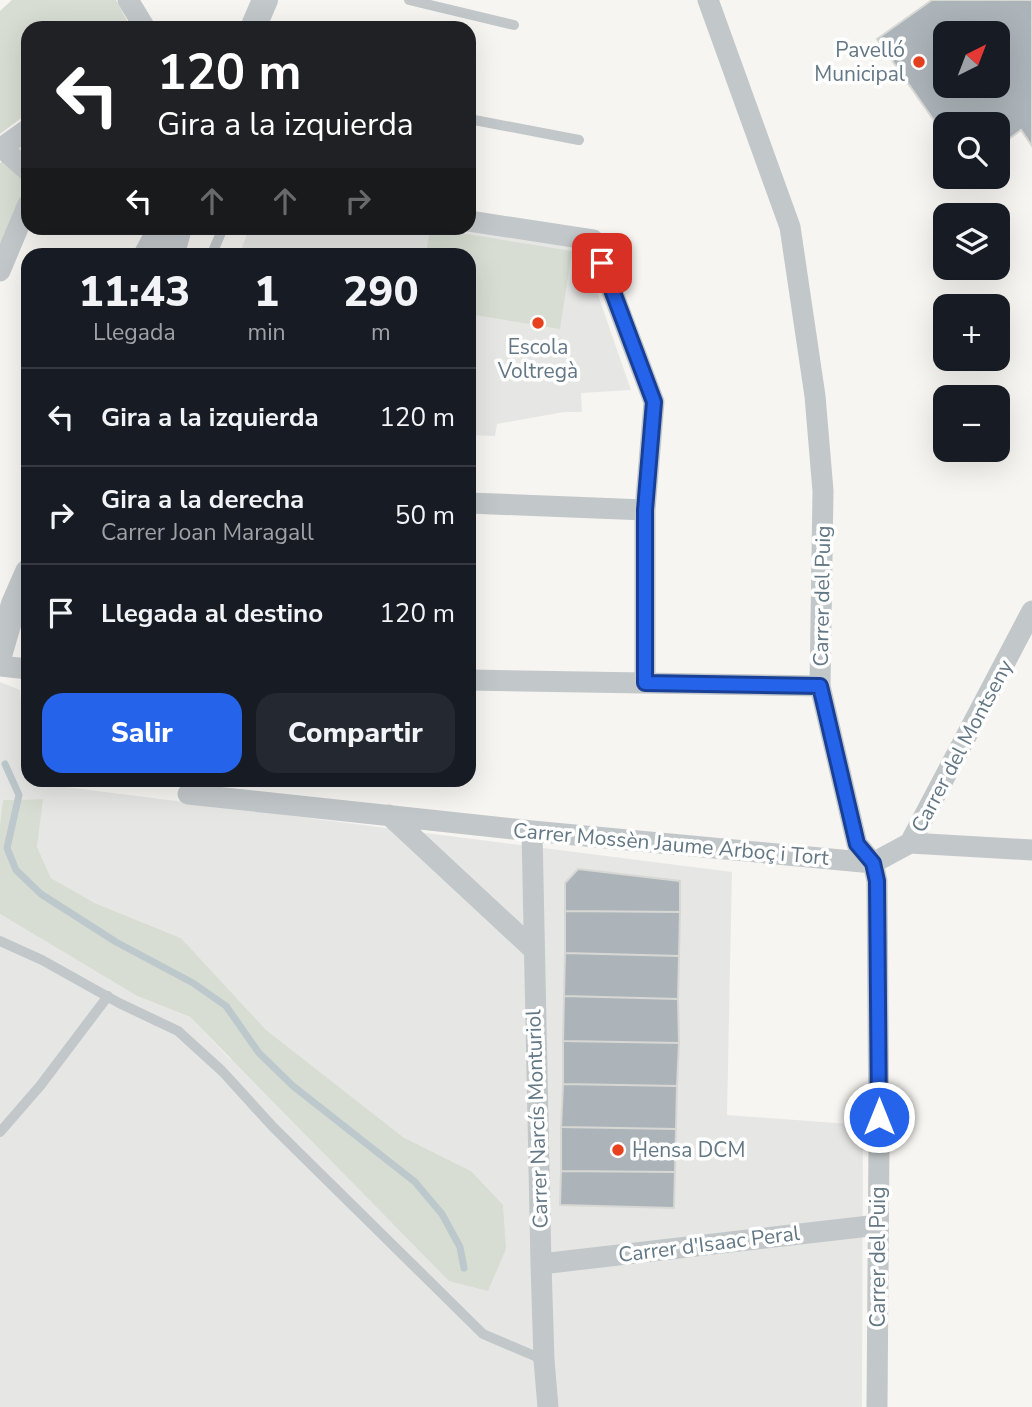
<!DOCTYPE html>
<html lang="es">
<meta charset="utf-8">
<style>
body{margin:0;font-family:"Nunito Sans",sans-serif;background:#242831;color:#f1f3f6;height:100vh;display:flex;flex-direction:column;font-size:26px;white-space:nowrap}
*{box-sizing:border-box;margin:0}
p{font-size:23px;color:#9ea1a6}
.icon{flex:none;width:38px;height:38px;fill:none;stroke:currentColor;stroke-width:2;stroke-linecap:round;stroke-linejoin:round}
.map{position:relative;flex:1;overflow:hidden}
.drawer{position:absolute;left:21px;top:248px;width:455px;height:539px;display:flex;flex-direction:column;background:#171b24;border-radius:21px;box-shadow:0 7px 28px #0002}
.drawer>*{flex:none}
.guide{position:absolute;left:21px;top:21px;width:455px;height:214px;border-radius:21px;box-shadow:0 7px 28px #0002;background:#202124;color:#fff;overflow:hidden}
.needle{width:46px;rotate:42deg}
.controls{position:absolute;left:933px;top:21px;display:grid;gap:14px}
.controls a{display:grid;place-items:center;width:77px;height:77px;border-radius:14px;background:#171b24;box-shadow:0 7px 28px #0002;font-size:35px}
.pin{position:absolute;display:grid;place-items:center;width:60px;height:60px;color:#fff;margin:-30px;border-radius:14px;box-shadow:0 4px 10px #0006}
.me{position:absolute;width:77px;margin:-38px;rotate:0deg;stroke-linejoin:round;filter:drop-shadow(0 0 5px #0008)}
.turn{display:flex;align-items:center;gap:24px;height:147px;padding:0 21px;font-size:32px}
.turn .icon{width:91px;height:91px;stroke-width:2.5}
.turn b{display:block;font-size:49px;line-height:60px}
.lanes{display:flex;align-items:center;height:66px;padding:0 21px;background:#0003;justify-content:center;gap:35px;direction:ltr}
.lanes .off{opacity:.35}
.eta{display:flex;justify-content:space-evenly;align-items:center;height:119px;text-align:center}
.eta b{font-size:42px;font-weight:800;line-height:49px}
.primary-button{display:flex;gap:14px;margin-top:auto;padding:14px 21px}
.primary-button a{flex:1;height:80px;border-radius:21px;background:#2563eb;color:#fff;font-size:28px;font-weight:800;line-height:80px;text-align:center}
.primary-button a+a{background:#242831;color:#f1f3f6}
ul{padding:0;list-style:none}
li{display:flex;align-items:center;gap:21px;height:98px;padding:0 21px;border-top:2px solid #363941}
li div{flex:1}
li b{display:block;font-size:26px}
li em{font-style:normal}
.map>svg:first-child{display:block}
</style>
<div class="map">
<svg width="1032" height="1407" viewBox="0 0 1032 1407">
<rect width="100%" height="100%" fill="#f6f5f1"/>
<path fill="#e6e7e5" d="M249,228h214l118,18 50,144 -50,3 1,19h-18l-67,12 -2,12 -26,-1v-179h-230z
M0,682l20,8 7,92 705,90 -5,243 136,10 -1,282h-862v-493l137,82 53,21 39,41 242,113 -68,-34 -138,-107 -84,-92 -86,-35 -44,-25 -14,-31 5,-48 -39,1 -3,24z"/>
<path fill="#d7ddd2" d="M12,0h104l15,28h-103v85l-28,21v-123z
M28,142v39l-28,66v-84z
M430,228l142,23 -12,78 -91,-15v-58l-43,-1z
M43,799l-6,48 14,31 44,25 86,35 85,92 137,107 68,34 32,34 3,44 -18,42 -39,-10 -259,-264 -53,-21 -137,-82v-90l3,-24z"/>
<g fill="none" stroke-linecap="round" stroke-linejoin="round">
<path stroke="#bcc8cc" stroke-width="7" d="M5,764l14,31 -12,53 9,22 25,24 75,48 77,41 33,23 33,47 34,33 122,96 27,32 18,33 4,21"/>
</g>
<path fill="#acb4b9" stroke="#d7d7d4" stroke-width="2" fill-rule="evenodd" d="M932,0h100v146l-11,-16 -23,17v-23h-53v12l-68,-97zM945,33h53v53h-53z
M578,869l102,12v31l-115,-1v-28z
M565,911l115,1 -1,44 -114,-3z
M565,953l114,3 -1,43 -114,-3z
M564,996l114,3 1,44 -116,-2z
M563,1041l116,2 -2,43 -114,-2z
M563,1084l114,2 -1,43 -115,-2z
M561,1127l115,2 -1,43 -114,-1z
M561,1171l114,1 -1,36 -114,-3z"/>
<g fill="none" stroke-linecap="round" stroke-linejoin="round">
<path stroke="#c2c7c9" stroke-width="10" d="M409,0l105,25
M469,119l110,21
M211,256l12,-28
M0,941l42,19 77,43 59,28 44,40 52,57 209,206 61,26
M0,1132l40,-46 68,-90"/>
<path stroke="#c2c7c9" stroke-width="21" d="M128,0l17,28
M708,0l82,227 25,169 8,95 -3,195 37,158 16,19 4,18 2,262 -2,264
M2,148l26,23
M0,149l28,-20
M469,221l124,19 61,162 -9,108v173
M0,271l28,-67
M469,503l176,7
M0,666l28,3
M469,680l351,6
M188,794l344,37 341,32 37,-20 122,7
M389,815l143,133
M532,831l9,433 3,96 4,47
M910,843l122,-232
M541,1264l337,-39"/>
<path stroke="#c2c7c9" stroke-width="26" d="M253,28l12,-28
M146,256l15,-28
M171,256l8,-28
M0,652l14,-48 14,-32"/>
</g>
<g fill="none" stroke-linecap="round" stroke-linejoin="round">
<defs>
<path id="route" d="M602,263l52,139 -9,108v173l175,3 37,158 16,19 4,18 2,236"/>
</defs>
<use href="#route" stroke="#184099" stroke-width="18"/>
<use href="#route" stroke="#2563eb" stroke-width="12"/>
</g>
<g fill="#e8411f" stroke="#fff" stroke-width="2.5">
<circle cx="919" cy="62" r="7"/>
<circle cx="538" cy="323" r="7"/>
<circle cx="618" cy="1150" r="7"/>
</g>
<g text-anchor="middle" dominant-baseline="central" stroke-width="7" stroke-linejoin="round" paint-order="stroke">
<g font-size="21" fill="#637784" stroke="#fff" text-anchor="end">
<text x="905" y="50">Pavelló<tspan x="905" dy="24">Municipal</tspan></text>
<text x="538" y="347" text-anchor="middle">Escola<tspan x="538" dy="24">Voltregà</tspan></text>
<text x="632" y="1150" text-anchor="start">Hensa DCM</text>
</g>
<g font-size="21" fill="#637784" stroke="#fff">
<text transform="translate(822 596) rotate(-89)">Carrer del Puig</text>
<text transform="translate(962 746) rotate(-62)">Carrer del Montseny</text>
<text transform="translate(671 844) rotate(5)">Carrer Mossèn Jaume Arboç i Tort</text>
<text transform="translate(537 1119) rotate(-92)">Carrer Narcís Monturiol</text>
<text transform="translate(709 1244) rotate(-7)">Carrer d'Isaac Peral</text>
<text transform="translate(878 1257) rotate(-90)">Carrer del Puig</text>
</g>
</g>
</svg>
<div class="controls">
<a><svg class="needle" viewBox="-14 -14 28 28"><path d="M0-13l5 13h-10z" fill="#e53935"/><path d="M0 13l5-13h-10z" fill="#9ea1a6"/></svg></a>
<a><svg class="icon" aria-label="search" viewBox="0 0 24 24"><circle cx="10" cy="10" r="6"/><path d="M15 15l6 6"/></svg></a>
<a><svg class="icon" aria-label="layers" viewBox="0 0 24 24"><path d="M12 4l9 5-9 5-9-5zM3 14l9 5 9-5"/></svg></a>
<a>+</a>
<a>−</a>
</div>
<div class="pin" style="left:602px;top:263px;background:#d93025"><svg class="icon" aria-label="arrive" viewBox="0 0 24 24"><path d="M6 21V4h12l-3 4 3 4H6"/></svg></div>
<svg class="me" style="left:879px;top:1117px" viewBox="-20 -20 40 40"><circle r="17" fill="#2563eb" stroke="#fff" stroke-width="3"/><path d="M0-11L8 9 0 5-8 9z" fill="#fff"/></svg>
<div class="guide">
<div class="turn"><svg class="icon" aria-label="left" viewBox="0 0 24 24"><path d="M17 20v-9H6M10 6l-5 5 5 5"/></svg><div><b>120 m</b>Gira a la izquierda</div></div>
<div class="lanes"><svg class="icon" aria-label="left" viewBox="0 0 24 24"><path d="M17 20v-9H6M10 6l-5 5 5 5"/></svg><svg class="icon off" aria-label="ahead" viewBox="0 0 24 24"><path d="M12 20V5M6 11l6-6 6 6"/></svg><svg class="icon off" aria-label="ahead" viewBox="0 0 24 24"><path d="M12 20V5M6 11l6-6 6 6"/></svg><svg class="icon off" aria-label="right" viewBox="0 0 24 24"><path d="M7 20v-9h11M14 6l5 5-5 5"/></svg></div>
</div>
<section class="drawer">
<div class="eta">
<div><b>11:43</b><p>Llegada</p></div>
<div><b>1</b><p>min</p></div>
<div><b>290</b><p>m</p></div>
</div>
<ul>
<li><svg class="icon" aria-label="left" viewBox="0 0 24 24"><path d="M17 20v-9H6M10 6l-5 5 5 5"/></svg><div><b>Gira a la izquierda</b></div><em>120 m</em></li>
<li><svg class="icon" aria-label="right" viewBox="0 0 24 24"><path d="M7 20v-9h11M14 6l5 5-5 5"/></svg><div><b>Gira a la derecha</b><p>Carrer Joan Maragall</p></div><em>50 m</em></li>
<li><svg class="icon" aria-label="arrive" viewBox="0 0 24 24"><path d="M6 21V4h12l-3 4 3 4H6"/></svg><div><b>Llegada al destino</b></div><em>120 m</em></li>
</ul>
<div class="primary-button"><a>Salir</a><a>Compartir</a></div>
</section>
</div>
